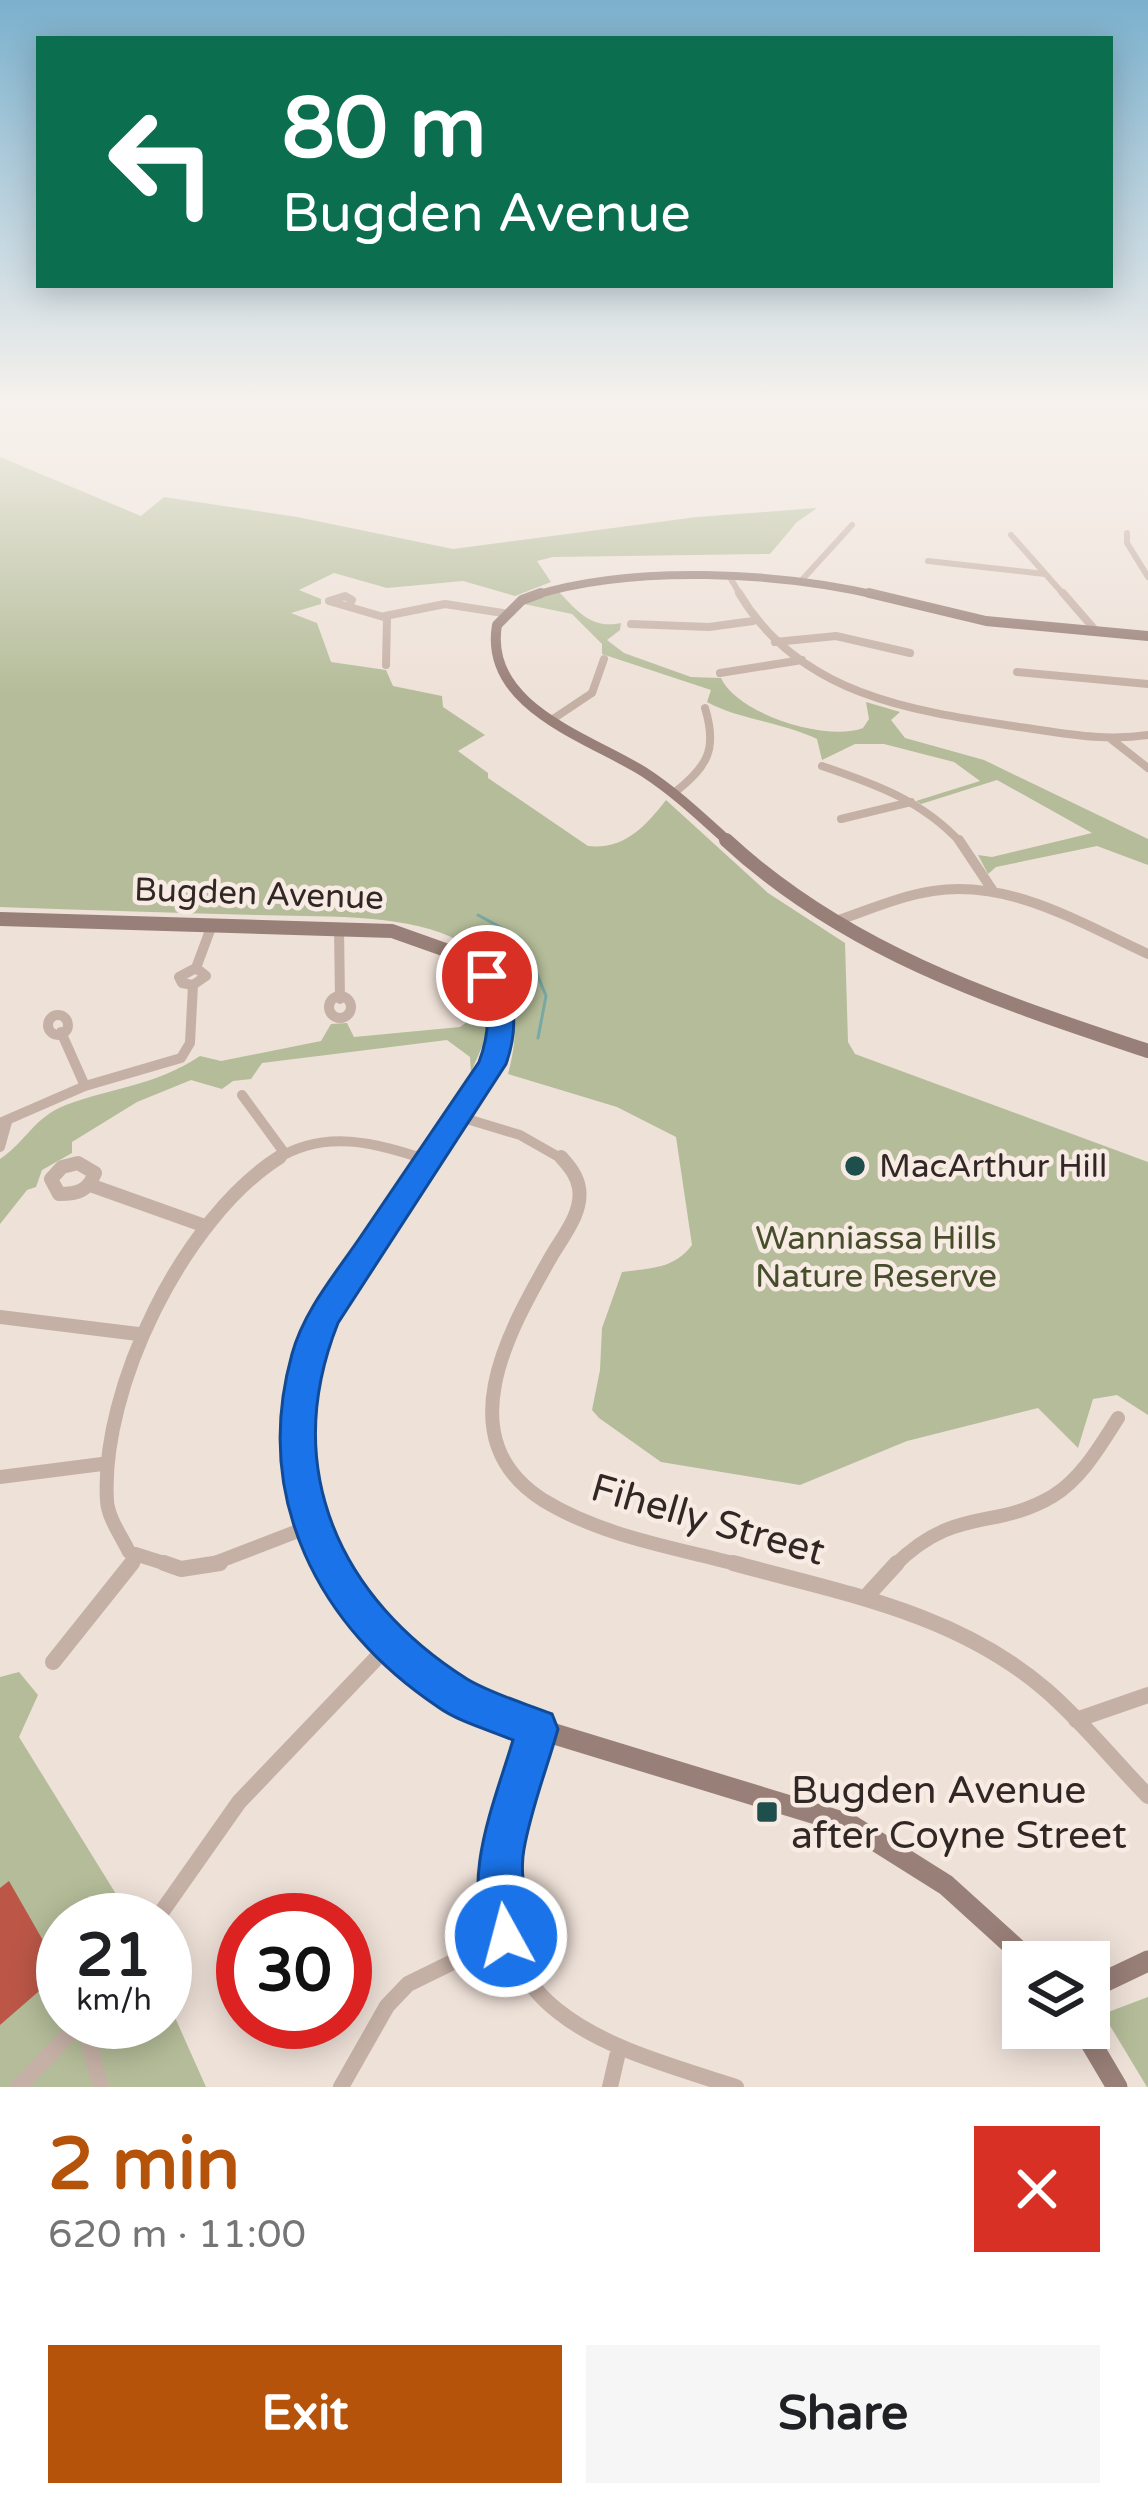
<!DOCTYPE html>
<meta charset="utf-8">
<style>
body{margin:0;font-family:"Varela Round",sans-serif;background:#f6f6f6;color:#202124;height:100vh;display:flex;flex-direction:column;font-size:45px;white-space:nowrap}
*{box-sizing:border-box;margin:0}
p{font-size:39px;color:#757577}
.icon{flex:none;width:66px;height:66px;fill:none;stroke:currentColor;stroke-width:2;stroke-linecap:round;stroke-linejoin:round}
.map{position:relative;height:2087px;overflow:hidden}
.sheet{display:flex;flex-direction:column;background:#fff;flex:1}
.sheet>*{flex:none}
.hud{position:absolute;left:36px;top:36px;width:1077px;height:252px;border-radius:0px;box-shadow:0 6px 30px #0003;background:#0b6e4f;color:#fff;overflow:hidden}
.buttons{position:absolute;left:1002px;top:1941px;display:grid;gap:24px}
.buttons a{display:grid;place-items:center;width:108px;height:108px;border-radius:0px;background:#fff;box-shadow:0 6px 30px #0003;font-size:60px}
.speed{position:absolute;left:36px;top:1893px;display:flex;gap:24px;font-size:60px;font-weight:700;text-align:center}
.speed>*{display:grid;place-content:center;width:156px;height:156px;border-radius:50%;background:#fff;box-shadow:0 6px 30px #0003;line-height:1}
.speed small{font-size:30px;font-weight:400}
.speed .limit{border:18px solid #d22;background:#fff;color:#111}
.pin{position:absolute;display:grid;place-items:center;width:102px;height:102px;color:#fff;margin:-51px;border:6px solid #fff;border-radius:50%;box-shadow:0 3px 12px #0007}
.me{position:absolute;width:132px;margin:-66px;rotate:353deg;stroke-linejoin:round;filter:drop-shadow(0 0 9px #0008)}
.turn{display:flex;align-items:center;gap:42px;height:252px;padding:0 48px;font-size:54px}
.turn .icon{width:156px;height:156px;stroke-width:2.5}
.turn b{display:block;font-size:84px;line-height:102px}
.round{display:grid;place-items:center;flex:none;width:126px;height:126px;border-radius:0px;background:#f6f6f6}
.headline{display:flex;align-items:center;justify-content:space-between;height:204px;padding:0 48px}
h1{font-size:72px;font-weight:800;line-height:90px;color:#b45309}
.primary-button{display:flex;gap:24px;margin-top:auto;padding:24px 48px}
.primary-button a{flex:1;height:138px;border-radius:0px;background:#b45309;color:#fff;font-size:48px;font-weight:800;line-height:138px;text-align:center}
.primary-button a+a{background:#f6f6f6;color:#202124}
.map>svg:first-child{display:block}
</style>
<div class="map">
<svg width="1148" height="2087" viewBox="0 0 1148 2087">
<rect width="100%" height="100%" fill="#eee1d8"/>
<path fill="#b4bc99" d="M0,457l141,59 23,-19 133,20 156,32 244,-32 120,-9 -20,14 -27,32 -217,3 -16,4 14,21 -36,14 -52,-15 -76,7 -53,-15 -35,17 22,9v5l-30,9 26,10 14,39 55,8 7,16 49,10 1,11 42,28 -27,16 30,22v5l100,68c36,4 57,-19 78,-46l102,93 77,50 3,99 7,12 293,108v253l-31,-20 -24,4 -15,49 -40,-40 -131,33 -107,44 -139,-23 -62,-44 -7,-8 8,-40 2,-42 20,-56c29,-4 52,-3 70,-27l-16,-108 -59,-30 -109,-33c17,-63 4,-107 -57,-137 -51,-24 -137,-20 -192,-22 -87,-2 -173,-5 -259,-8z
M555,588c21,21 35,42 66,35l-1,7 -13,10 17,13 67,24 30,1c16,36 106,64 142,50l6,-9 -3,-17 34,10 -9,8 14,18 79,22 164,79v26l-51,-19 -101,21 -8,7 -10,-19 14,2 100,-24 -95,-53 -76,24 -5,-3 64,-20 -26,-19 -70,-18h-29l-33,16 -5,-21c-35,-17 -80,-20 -110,-37l4,-12 -109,-36v-10l-30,-30 -53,-11z
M479,992l9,41 -17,39 -1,-15 -23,-17 -185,23 -11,16 -18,2 -11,8 -31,-9 -54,22 -65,40v11l-30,17 -6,17 -9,3 -27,34v-65c26,-17 33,-41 66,-54 48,-18 89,-19 134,-49l21,5 100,-20 10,-17 16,-1 7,14 106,-10 14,-10z
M19,1672l19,23 -19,42 113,183h-69v102h102v-27l41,92h-206v-410z
M1148,1997v90h-1l-44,-73z"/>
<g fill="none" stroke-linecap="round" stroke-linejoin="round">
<path stroke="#79a9a5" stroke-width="3" d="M478,915l42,23
M527,949l19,47 -8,42"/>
</g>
<path fill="#bc5748" d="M9,1881l52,91 -61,53v-137z"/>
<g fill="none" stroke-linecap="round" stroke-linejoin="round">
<path stroke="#c5b0a5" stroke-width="6" d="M1127,533v10l21,34
M1011,535l54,61
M928,561l117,13
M731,579l10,17
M801,581l51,-56"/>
<path stroke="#c5b0a5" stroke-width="8" d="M739,593c60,102 173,118 280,134 44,6 85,15 129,8
M1063,593l33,38
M350,604l2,-4 -7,-4 -16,5 58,17 -1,47
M385,616l60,-12 58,9
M631,624l78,3 44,-6
M775,642l61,-6 74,17
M1017,672l131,12
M720,673l82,-13
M553,719l39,-26 12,-34
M1111,739l37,29
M822,766c53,18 101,35 139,77
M674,793c33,-26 44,-43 31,-85
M841,819l70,-17"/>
<path stroke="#c5b0a5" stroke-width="10" d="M959,840l34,51
M833,922c33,-11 66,-26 100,-31 77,-12 147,32 215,63
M339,928l1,71
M193,985l-11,-2 -3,-6 17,-9 16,-43
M329 1007a11 11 0 1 1 22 0a11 11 0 1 1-22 0Z
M48 1025a10 10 0 1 1 20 0a10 10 0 1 1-20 0Z
M61,1032l24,54
M242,1095l41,56
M457,1116l63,19 44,25
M0,1123l85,-37 96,-28 9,-15 3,-58 13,-9 -10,-8
M0,1147l7,-25
M275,1160c50,-32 100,-17 153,0"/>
<path stroke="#c5b0a5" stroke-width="14" d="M419,1157l13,4
M561,1157c8,9 16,18 18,31 4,24 -15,47 -27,67 -42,74 -106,183 -9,245 60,37 134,48 201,66
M78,1163l17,10c-7,18 -17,21 -36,21l-8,-15 11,-12z
M90,1185l115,41
M0,1317l138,17
M0,1477l102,-13
M129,1566l7,-8
M173,1566l-44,-14c-7,-15 -21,-34 -22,-51 -7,-112 77,-284 173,-344
M207,1566l104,-40
M894,1566c61,-61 100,-35 159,-70 29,-18 47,-50 65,-78"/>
<path stroke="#c5b0a5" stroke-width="16" d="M164,1563l17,6 39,-6
M733,1563c110,30 224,50 313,127 36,31 68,71 102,106
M865,1598l32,-35
M53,1662l79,-99
M1076,1720l72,-25
M536,1730c-12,41 -31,82 -35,125 -15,163 108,191 235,232
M156,1920l83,-118 150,-157
M83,2022l18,65
M18,2087l63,-65
M341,2087l46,-81 21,-22 98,-48
M610,2087l9,-39"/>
<path stroke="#987f77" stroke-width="8" d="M532,596c102,-32 246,-24 349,0"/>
<path stroke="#987f77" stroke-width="10" d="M541,593l-19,7 -25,25c-14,82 93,113 147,147 31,20 58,46 86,71
M869,593l117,28 162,15"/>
<path stroke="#987f77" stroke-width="14" d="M726,840c121,112 269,160 422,211
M0,919l392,12 62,22 48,44
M428,1160l64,-96 10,-34 -5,-40"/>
<path stroke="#987f77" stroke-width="16" d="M330,1566c-81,-180 2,-265 100,-409"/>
<path stroke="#987f77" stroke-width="21" d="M329,1563c36,73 103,119 173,155l347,106 97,61 85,77
M1089,1989l59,-28
M1082,2028l35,59"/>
</g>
<linearGradient id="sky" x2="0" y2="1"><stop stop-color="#7bb0cd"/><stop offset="0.58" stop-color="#f7f2ed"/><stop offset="1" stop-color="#f7f2ed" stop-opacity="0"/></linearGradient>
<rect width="1148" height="695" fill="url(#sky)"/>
<path fill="#1a73e8" stroke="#114b97" stroke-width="3" d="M487,968l9,2c21,30 22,60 10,94l-168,259c-58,146 1,275 129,356 25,15 57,24 85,35l6,15c-11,39 -27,80 -34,120 -7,35 12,72 -1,103l-17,7 -16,-7c-30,-72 2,-142 23,-212 -24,-10 -54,-18 -75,-33 -120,-80 -186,-209 -146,-353 12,-44 44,-81 69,-118 39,-58 79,-116 118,-174 11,-30 13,-58 -5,-86z"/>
<g fill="#1f4f4c" stroke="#f7ebe3" stroke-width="4.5">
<circle cx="855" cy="1166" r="12"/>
<rect x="755" y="1800" width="24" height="24" rx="6"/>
</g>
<g text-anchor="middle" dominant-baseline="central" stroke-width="9" stroke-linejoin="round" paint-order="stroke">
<g font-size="33" fill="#312825" stroke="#f7ebe3">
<text transform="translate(259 894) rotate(2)">Bugden Avenue</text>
</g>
<g font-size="33" fill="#312825" stroke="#f7ebe3" text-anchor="start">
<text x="879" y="1166">MacArthur Hill</text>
</g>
<g font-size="33" fill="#454d2b" stroke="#f7ebe3">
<text x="876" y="1238">Wanniassa Hills<tspan x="876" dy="38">Nature Reserve</tspan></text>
</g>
<g font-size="39" fill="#312825" stroke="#f7ebe3">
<text transform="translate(708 1520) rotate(16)">Fihelly Street</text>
</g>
<g font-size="39" fill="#312825" stroke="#f7ebe3" text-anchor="start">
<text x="791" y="1790">Bugden Avenue<tspan x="791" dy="45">after Coyne Street</tspan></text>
</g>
</g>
</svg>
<div class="buttons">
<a><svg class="icon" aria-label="layers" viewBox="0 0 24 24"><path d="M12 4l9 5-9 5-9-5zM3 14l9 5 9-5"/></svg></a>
</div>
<div class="speed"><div>21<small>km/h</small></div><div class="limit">30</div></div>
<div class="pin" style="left:487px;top:976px;background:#d93025"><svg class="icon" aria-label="arrive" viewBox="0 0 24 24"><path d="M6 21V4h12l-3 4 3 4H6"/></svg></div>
<svg class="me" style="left:506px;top:1936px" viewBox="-20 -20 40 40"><circle r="17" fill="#1a73e8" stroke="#fff" stroke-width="3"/><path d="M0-11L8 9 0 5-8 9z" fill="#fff"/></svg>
<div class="hud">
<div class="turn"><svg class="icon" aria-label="left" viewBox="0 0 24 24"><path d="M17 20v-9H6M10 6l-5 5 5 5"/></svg><div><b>80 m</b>Bugden Avenue</div></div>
</div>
</div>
<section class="sheet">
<div class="headline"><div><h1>2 min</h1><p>620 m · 11:00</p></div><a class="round" style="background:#d93025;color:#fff"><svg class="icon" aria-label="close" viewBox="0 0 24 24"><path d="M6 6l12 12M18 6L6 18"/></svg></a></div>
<div class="primary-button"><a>Exit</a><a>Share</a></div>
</section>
